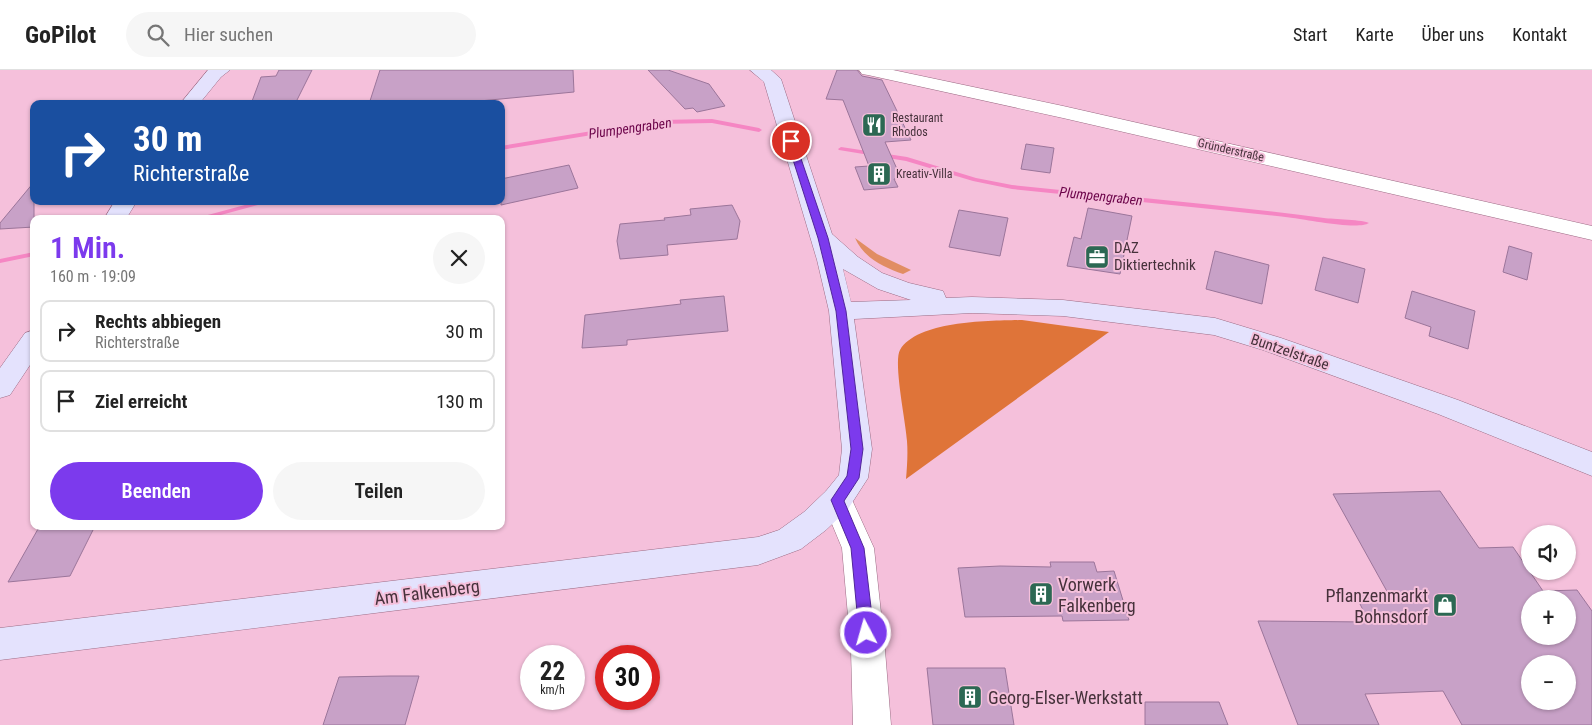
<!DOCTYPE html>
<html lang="de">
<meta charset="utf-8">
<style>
body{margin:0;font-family:"Roboto Condensed",sans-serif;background:#f6f6f6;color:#222;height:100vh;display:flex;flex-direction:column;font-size:19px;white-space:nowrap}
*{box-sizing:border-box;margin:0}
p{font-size:16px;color:#767676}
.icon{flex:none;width:28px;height:28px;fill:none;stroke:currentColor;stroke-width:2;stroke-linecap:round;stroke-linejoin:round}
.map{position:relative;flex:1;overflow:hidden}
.side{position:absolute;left:30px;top:145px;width:475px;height:315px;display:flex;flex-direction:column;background:#fff;border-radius:10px;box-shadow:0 1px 4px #0004}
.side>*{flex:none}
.hud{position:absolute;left:30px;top:30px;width:475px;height:105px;border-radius:10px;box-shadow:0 1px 4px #0004;background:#1a4fa0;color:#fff;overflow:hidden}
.buttons{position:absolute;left:1521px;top:455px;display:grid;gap:10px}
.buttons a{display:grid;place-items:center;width:55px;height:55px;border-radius:50%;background:#fff;box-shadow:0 1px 4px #0004;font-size:25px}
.speed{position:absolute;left:520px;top:575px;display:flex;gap:10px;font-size:25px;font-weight:700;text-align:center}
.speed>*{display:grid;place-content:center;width:65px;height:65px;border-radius:50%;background:#fff;box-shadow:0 1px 4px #0004;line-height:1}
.speed small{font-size:12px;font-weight:400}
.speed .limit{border:8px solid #d22;background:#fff;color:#111}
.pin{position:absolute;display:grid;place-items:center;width:42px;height:42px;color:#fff;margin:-21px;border:2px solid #fff;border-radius:50%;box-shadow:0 1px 5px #0007}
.me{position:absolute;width:55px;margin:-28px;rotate:354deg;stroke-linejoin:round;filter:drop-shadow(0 0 4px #0008)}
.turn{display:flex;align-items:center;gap:18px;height:105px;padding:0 20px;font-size:22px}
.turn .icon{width:65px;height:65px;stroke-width:2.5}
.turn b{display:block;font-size:35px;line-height:42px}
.round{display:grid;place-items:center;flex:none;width:52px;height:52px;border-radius:26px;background:#f6f6f6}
.headline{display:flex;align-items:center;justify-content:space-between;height:85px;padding:0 20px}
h1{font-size:30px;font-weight:600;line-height:38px;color:#7c3aed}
.cta{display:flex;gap:10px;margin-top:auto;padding:10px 20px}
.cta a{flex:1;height:58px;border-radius:30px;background:#7c3aed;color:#fff;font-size:20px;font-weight:600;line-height:58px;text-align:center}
.cta a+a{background:#f6f6f6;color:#222}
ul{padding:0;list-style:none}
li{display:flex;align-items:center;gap:15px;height:62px;margin:0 10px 8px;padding:0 10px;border:2px solid #e0e0e0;border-radius:10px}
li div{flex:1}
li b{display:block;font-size:19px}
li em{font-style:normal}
header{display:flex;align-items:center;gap:30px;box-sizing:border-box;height:70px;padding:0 25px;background:#fff;border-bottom:1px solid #e0e0e0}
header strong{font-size:24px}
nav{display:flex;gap:28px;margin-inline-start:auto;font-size:18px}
.search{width:350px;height:45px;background:#f6f6f6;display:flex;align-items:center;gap:12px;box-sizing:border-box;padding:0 18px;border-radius:28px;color:#767676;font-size:19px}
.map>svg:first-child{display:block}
</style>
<header>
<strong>GoPilot</strong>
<div class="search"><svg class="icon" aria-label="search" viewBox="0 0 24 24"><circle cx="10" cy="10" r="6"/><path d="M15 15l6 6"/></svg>Hier suchen</div>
<nav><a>Start</a><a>Karte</a><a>Über uns</a><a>Kontakt</a></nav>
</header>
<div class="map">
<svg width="1592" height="655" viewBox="0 0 1592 655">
<rect width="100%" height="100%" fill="#f5c0db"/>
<path fill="#e18d63" d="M855,168l22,16 34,16 -8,4c-20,-7 -39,-16 -48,-36z"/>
<path fill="#df7439" d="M1022,250l87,12 -203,147c1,-12 2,-25 1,-38 -1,-18 -14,-79 -7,-91 18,-30 91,-29 122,-30z"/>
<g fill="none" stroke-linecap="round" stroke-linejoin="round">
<path fill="#f586c3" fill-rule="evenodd" d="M712,49l47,9 3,2 -3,2 -47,-9 -53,1 -158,26v-4l158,-26z
M841,77l66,10 69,21 36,7c104,11 208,19 312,33 8,1 41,2 45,5 -11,7 -60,-3 -76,-5 -93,-11 -187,-19 -281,-29l-39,-8 -67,-20 -67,-11 -1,-1z
M260,131h13l-67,18h-13z
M34,182v4l-34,7v-4z"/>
</g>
<path fill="#c8a1c7" stroke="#9b759a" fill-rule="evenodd" d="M279,0h33l-17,34h-44l10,-27 15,-1z
M380,0h193l1,22 -126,12h-79z
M648,0h20l41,14 16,22 -28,6 -4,-4 -8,1z
M837,0h20l5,6 20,4 29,60 -26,2 16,36 -7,1 4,8 -34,3 -9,-23 14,-1 -26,-66 -17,-1z
M1026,74l28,4 -4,25 -29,-4z
M569,95l9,23 -77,17v-26z
M34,112v45l-34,2v-6z
M732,135l8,16 -3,18 -70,6 1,10 -48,4 -3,-18 3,-17 45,-4 -1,-2 27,-3 -1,-6z
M1088,138l44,8 -12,58 -53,-8 7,-29 7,2z
M959,140l49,8 -8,38 -51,-9z
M1509,176l23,7 -5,27 -24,-8z
M1215,181l54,14 -7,39 -56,-15z
M1323,187l42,12 -7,34 -43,-13z
M1412,221l63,20 -7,38 -39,-13 2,-9 -26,-9z
M724,226l4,35 -101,9v5l-45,3 3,-33 96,-11 -1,-4z
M1440,421l39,57 34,-1 30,44 34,-1 15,21v114h-130l-19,-34 -78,3 14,31h-81l-40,-104 111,1 -13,-26 33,-1 -56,-101zM1530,529h38v37h-38zM1530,594h38v37h-38z
M64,456h31l-25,50 -62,6 30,-53z
M1050,492h44l3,10 17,-1 15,49 -66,1 -1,-5 -97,1 -7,-49 42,-2 51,1z
M927,598h78l9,57h-81z
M390,606h29l-14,49h-82l16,-48z
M1145,632h74l9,23h-83z"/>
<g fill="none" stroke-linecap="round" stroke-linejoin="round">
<defs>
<path id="street" d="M859,0h34l170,36 529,120v14l-529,-122 -195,-43 -6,-1z
M837,418l11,3 26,57 11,102 6,75h-38l-2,-75 -9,-102 -20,-48 4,-9z"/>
<path id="secondary" d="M208,0h22l-9,7 -22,27h-19z
M750,0h21l10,9 51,155 26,23 24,16 27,10 34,8 3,7 26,-1 91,3 152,18 66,20 177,62 134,52v24l-154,-62 -175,-64 -49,-15 -151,-19 -91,-3 -118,6 18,130 -4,29 -20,31 -22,21 -25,19 -43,16 -758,95v-32l758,-91 21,-7 25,-18 22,-21 13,-16 3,-26 -13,-138 -12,-51 -53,-178zM843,199l35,20 33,11 -60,2z
M115,131h22l-11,18h-22z
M34,260v29l-24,36 -10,3v-30l25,-35z"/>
</defs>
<use href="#street" stroke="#9c6c85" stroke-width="1"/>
<use href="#secondary" stroke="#9c6c85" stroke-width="1"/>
<use href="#street" fill="#fff" fill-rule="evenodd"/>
<use href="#secondary" fill="#e4e2fd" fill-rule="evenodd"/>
</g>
<path fill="#7c3aed" stroke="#51269a" d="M791,68l4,3 33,97 18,73 17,138 -4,29 -15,23 20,47 10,85 -2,5 -6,2 -5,-2 -2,-5 -8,-85 -20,-48 16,-24 4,-27 -15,-138 -18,-73 -31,-97z"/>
<defs>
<symbol id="restaurant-square" viewBox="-11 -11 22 22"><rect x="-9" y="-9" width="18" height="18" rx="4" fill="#2c6853" stroke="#f5c0db"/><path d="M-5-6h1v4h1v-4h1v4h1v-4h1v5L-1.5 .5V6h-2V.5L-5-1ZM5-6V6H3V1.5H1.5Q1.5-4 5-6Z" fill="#fff"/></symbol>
<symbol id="building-square" viewBox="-11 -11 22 22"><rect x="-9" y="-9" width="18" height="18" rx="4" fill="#2c6853" stroke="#f5c0db"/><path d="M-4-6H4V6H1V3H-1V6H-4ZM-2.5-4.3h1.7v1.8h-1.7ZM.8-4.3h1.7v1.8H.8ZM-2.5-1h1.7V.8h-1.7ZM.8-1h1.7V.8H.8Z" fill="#fff"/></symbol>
<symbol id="office-square" viewBox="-11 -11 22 22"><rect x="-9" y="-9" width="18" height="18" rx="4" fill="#2c6853" stroke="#f5c0db"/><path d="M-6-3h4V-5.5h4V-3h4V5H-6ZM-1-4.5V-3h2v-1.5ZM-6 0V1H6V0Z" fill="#fff"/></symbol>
<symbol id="shop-square" viewBox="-11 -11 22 22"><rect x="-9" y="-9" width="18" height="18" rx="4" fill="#2c6853" stroke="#f5c0db"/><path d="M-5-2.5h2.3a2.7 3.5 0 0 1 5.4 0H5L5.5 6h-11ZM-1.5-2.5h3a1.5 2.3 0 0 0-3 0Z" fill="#fff"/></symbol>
</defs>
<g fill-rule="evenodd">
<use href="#restaurant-square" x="860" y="41" width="28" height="28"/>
<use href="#building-square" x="865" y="90" width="28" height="28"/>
<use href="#office-square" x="1083" y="173" width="28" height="28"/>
<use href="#building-square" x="1027" y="510" width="28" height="28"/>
<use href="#shop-square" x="1431" y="521" width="28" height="28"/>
<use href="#building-square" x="956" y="613" width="28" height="28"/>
</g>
<g text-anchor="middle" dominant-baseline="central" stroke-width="4" stroke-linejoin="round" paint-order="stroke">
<g font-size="12" fill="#46313b" stroke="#f5c0db" text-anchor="start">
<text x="892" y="48">Restaurant<tspan x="892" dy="14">Rhodos</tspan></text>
<text x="896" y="104">Kreativ-Villa</text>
</g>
<g font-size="12" fill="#46313b" stroke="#f5c0db">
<text transform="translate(1231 80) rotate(13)">Gründerstraße</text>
</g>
<g font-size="14" font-style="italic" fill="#6b0349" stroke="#f5c0db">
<text transform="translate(630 58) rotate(-8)">Plumpengraben</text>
<text transform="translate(1101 126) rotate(6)">Plumpengraben</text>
</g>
<g font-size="15" fill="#46313b" stroke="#f5c0db" text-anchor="start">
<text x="1114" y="178">DAZ<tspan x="1114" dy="17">Diktiertechnik</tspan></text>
</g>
<g font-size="15" fill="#46313b" stroke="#f5c0db">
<text transform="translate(1290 282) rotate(19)">Buntzelstraße</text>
</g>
<g font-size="18" fill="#46313b" stroke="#f5c0db" text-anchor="start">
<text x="1058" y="514">Vorwerk<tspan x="1058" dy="21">Falkenberg</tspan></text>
<text x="1428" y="525" text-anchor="end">Pflanzenmarkt<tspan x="1428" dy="21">Bohnsdorf</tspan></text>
<text x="988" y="627">Georg-Elser-Werkstatt</text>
</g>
<g font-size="18" fill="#46313b" stroke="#f5c0db">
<text transform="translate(427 522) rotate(-7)">Am Falkenberg</text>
</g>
</g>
</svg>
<div class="buttons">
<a><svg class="icon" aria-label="sound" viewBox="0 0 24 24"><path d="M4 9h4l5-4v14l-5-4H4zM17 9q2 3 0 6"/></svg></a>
<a>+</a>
<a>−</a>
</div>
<div class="speed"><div>22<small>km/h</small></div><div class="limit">30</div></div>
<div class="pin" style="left:791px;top:71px;background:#d93025"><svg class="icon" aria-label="arrive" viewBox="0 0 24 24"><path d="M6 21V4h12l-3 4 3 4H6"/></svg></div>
<svg class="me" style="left:866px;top:563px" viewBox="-20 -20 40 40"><circle r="17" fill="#7c3aed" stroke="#fff" stroke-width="3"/><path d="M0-11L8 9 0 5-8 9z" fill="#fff"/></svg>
<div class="hud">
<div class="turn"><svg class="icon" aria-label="right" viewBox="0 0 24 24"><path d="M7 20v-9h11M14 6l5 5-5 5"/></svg><div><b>30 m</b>Richterstraße</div></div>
</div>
<section class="side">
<div class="headline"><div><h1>1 Min.</h1><p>160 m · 19:09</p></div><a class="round"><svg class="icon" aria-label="close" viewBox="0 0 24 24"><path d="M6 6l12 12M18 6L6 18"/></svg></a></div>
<ul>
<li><svg class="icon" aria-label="right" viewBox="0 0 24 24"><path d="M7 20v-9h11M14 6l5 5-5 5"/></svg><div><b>Rechts abbiegen</b><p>Richterstraße</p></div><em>30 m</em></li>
<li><svg class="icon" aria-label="arrive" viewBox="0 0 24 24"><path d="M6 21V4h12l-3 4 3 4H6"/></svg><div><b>Ziel erreicht</b></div><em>130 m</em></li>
</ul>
<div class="cta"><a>Beenden</a><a>Teilen</a></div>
</section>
</div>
